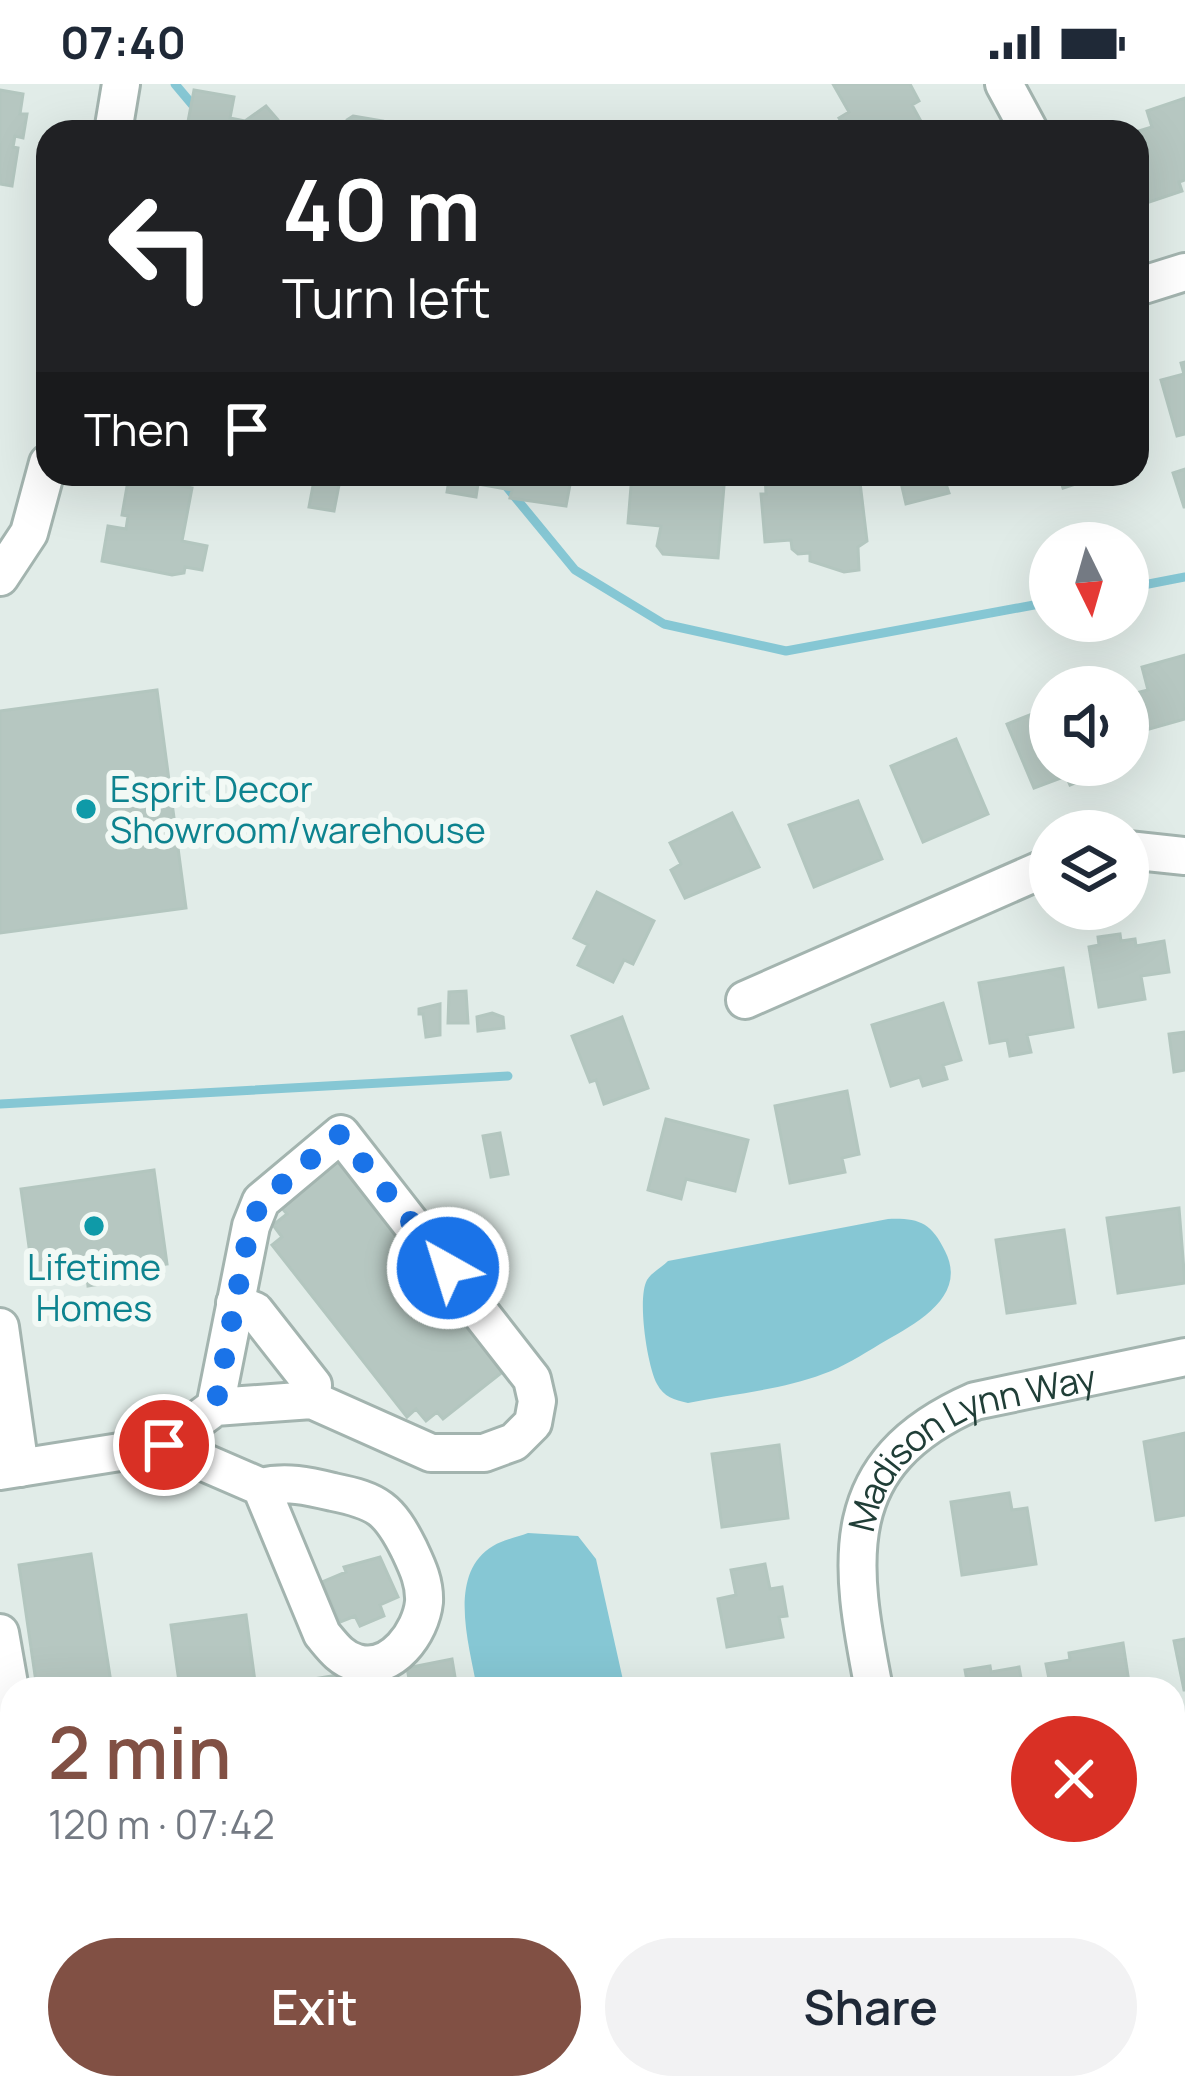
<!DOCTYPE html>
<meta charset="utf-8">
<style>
body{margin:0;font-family:Manrope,sans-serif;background:#f2f2f3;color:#1f2937;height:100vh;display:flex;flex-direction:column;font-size:45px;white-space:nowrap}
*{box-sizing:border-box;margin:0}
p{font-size:39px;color:#747a83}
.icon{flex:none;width:66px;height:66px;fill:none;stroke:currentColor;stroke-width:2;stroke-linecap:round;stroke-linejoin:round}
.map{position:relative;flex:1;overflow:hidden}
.side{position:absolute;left:0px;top:1593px;width:1185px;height:423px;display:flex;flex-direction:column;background:#fff;border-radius:36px 36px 0 0;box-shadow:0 12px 48px #0002}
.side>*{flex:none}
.hud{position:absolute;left:36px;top:36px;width:1113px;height:366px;border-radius:36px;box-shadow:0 12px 48px #0002;background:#202124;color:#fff;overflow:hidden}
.needle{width:78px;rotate:175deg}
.controls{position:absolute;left:1029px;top:438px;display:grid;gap:24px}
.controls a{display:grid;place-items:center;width:120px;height:120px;border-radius:50%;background:#fff;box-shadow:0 12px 48px #0002;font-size:60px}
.pin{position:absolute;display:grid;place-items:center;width:102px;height:102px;color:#fff;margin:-51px;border:6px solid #fff;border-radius:50%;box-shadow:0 3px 12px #0007}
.me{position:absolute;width:132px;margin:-66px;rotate:321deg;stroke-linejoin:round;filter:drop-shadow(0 0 9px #0008)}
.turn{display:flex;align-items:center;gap:42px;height:252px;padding:0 48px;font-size:54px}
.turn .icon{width:156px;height:156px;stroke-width:2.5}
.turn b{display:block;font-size:84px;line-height:102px}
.then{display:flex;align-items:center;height:114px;padding:0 48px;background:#0003;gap:24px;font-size:45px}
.round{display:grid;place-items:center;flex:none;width:126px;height:126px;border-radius:63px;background:#f2f2f3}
.head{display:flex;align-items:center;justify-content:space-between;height:204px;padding:0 48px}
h1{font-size:72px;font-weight:600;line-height:90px;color:#815044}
.button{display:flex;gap:24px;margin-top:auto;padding:24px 48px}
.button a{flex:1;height:138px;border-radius:72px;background:#815044;color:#fff;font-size:48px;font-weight:600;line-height:138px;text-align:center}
.button a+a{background:#f2f2f3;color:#1f2937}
.status{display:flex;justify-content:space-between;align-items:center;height:84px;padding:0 60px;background:#fff;direction:ltr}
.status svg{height:33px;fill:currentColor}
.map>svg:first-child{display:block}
</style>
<div class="status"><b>07:40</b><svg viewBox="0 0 49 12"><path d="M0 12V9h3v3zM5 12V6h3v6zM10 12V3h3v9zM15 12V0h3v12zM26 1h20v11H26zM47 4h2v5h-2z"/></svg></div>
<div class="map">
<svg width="1185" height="2015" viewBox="0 0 1185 2015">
<rect width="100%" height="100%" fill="#e1ece8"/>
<path fill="#86c7d4" d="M888,1135c30,-1 43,3 57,32 24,47 -32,74 -65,93 -18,11 -37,23 -57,30 -42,16 -91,20 -135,29 -14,-3 -24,-6 -31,-19 -10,-19 -20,-86 -10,-104 4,-7 15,-13 21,-19z
M528,1449l50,3 18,23 29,130h-148c-7,-42 -31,-115 16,-143 10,-6 24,-9 35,-13z
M1185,1905v110h-12v-94z
M549,2004h152l2,11h-152z"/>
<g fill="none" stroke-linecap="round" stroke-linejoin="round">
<path stroke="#86c7d4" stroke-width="9" d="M175,0l21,25
M496,390l79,96 89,54 122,27 264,-49
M1128,504l57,-11
M0,1020l508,-28"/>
</g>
<path fill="#b6c7c1" stroke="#b3c6bf" stroke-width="3" d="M833,0h77l9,17 -7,4 11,20 -12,7h-59l-6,-11 -4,2 -3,-5 10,-6z
M0,6l23,4 -3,20h7l-4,24 -8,-2 -2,11 5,1 -6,38 -12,-2z
M194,6l40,7 -4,21 15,3 21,-15 12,14 -3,12h-89z
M1185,14v82l-6,2 3,9 -33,11 -12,-36 -2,-34 17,-5 -5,-16z
M353,32l30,5 2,11h-40l2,-12z
M1185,278v72l-8,2 -16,-56 23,-6 -3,-11z
M1185,385v38h-1l-11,-34z
M450,390h122l-6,32 -56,-8 2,-8 -34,-6 -2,13 -29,-5z
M632,390h93l-7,84 -55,-4 -6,-8 4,-20 -33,-3z
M765,390h44v8h14v-5l9,-2 27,-1 8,67 -9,6 1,23 -15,2 -34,-11v-8l-12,1 -6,-5 -1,-9 -26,2 -4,-48h5z
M899,390h71l-25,7 4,12 -43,11z
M1050,390h46l1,3 -34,11 -3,-9z
M129,391l63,13 -10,53 25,5 -5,24 -17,-3 -1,6 -12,2 -70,-14 6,-35 18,3 2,-13 -6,-1z
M315,391l25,5 -6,31 -25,-4z
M1185,571v64l-57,16v-40l20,-5 -6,-23z
M157,606l29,218 -186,25v-222z
M1050,623v58h47l3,8 -30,12 -4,-9 -32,12 -27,-64z
M956,655l32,75 -65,28 -32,-76z
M858,717l24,58 -68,28 -25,-62z
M732,729l27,54 -74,31 -14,-28 10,-6 -11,-21z
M597,808l57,29 -21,43 -9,-4 -11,22 -35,-17 10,-20 -14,-7z
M1120,850l1,7 14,-2 1,7 28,-5 5,31 -28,4 4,23 -46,8 -10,-60 10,-2 -1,-8z
M1063,884l10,59 -46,8 4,17 -21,4 -3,-16 -17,3 -11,-60z
M466,907l2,32h-20l1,-31z
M943,919l18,57 -18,5 4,14 -24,7 -3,-9 -29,9 -19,-61z
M440,920v31l-14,2 -3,-23h-4v-5z
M492,929l11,4 1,11 -26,3 -1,-14z
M622,933l26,71 -44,16 -8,-24 -6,2 -18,-46z
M1185,948v38l-11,2 -5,-38z
M847,1007l12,63 -17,4 3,14 -55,11 -15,-77z
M666,1035l82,21 -13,51 -49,-12 -5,20 -33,-9z
M500,1049l8,41 -17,3 -8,-41z
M338,1076l167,210 -62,49 -6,-7 -11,9 -10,-12 -9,8 -135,-172 10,-8 -9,-12 14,-11 -7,-8z
M154,1086l13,94 -50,7 1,10 -30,5 -1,-10 -53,7 -13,-94z
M1179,1124l6,75 -67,10 -11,-75z
M1064,1146l11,73 -68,10 -11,-73z
M1185,1349v82l-29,5 -12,-78z
M779,1361l9,73 -66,9 -10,-73z
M1009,1409l3,17 15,-2 9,56 -74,11 -11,-73z
M91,1470l21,135h-75l-18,-124z
M380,1473l18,40 -18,8 4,11 -24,10 -5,-10 -15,6 -18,-40 24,-10 -2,-5z
M765,1480l5,25 12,-2 5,29 -8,1 4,20 -56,10 -9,-48 18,-4 -5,-25z
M246,1531l10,74h-76l-9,-64z
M1185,1555v51h-1l-10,-49z
M1123,1559l7,46h-79l-5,-25 24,-4 -1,-7z
M452,1575l5,30h-46l-4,-21z
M990,1582l1,6 28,-5 4,22h-80v-4l24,-4 -2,-11z
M338,1591l2,14h-38l-1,-8z
M12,1803v33l-12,1v-32z
M27,2004h45l2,11h-45z
M107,2004h90l2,11h-90z
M231,2004h39l2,11h-39z
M304,2004h31l2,11h-31z
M367,2004h46l2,11h-46z
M458,2004h73l2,11h-73z
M810,2004h60l1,6 -60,5z
M1029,2004h47l2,11h-47z"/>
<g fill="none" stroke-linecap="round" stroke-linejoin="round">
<defs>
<g id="minor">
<path d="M1004,0l26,48"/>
<path d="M113,48l8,-48"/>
<path d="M1137,203l48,-15"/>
<path d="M0,493l29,-44 19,-70"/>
<path d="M1128,766l57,6"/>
<path d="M745,916l305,-134"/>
<path d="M235,1219l20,8 58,74 -1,15"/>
<path d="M0,1243l20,141"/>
<path d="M164,1361l97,42 61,147c10,12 19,25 35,29 35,10 64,-31 67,-61 1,-20 -7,-36 -15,-53 -20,-40 -31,-48 -76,-57 -25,-6 -47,-11 -72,-5"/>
<path d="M0,1387l164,-26 51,-38 97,-7 119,53h53l30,-11 19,-19 4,-22 -5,-22 -191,-245 -80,67 -10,25 -36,181"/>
<path d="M0,1549l12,68"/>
<path id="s1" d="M874,1605c-25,-127 -41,-226 101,-288l210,-44"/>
<path d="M1173,1686l12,-2"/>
<path d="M0,1860l12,-2"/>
<path d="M951,2004l2,11"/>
</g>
</defs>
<use href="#minor" stroke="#a3b4af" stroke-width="42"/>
<use href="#minor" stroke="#fff" stroke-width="36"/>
</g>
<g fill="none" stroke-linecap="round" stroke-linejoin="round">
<path stroke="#1a73e8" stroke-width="21" stroke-dasharray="0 37.8" d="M164,1361l51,-37 35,-182 11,-24 79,-68 108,134"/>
</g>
<g fill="#0f9aa8" stroke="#f2f9f5" stroke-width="4.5">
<circle cx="86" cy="725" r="12"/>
<circle cx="94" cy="1142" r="12"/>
</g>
<g text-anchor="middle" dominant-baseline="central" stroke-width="12" stroke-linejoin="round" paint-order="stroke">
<g font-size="36" fill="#0d838f" stroke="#f2f9f5" text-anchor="start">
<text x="110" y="704">Esprit Decor<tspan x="110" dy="41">Showroom/warehouse</tspan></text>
<text x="94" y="1182" text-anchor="middle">Lifetime<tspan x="94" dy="41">Homes</tspan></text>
</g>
<g font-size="36" fill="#203e37" stroke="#f2f9f5">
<text stroke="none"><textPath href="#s1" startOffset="312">Madison Lynn Way</textPath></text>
</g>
</g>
</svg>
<div class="controls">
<a><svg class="needle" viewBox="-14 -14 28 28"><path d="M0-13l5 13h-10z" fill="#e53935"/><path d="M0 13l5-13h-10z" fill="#747a83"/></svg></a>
<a><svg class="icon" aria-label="sound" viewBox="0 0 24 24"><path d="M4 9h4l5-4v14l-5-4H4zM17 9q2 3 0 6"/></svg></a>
<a><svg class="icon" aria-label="layers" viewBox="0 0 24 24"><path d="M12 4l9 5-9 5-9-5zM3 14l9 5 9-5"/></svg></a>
</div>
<div class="pin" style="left:164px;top:1361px;background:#d93025"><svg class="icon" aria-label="arrive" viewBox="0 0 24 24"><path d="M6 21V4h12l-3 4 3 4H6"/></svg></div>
<svg class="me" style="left:448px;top:1184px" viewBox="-20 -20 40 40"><circle r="17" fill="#1a73e8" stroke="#fff" stroke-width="3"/><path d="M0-11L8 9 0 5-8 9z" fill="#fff"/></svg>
<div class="hud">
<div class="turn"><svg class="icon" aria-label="left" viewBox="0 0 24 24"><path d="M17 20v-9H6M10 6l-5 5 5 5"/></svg><div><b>40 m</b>Turn left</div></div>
<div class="then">Then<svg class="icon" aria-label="arrive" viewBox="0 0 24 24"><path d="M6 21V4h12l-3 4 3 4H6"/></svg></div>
</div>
<section class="side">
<div class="head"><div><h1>2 min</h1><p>120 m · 07:42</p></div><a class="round" style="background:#d93025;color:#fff"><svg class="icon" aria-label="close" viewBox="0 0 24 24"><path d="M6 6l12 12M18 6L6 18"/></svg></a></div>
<div class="button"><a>Exit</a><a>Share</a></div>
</section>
</div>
